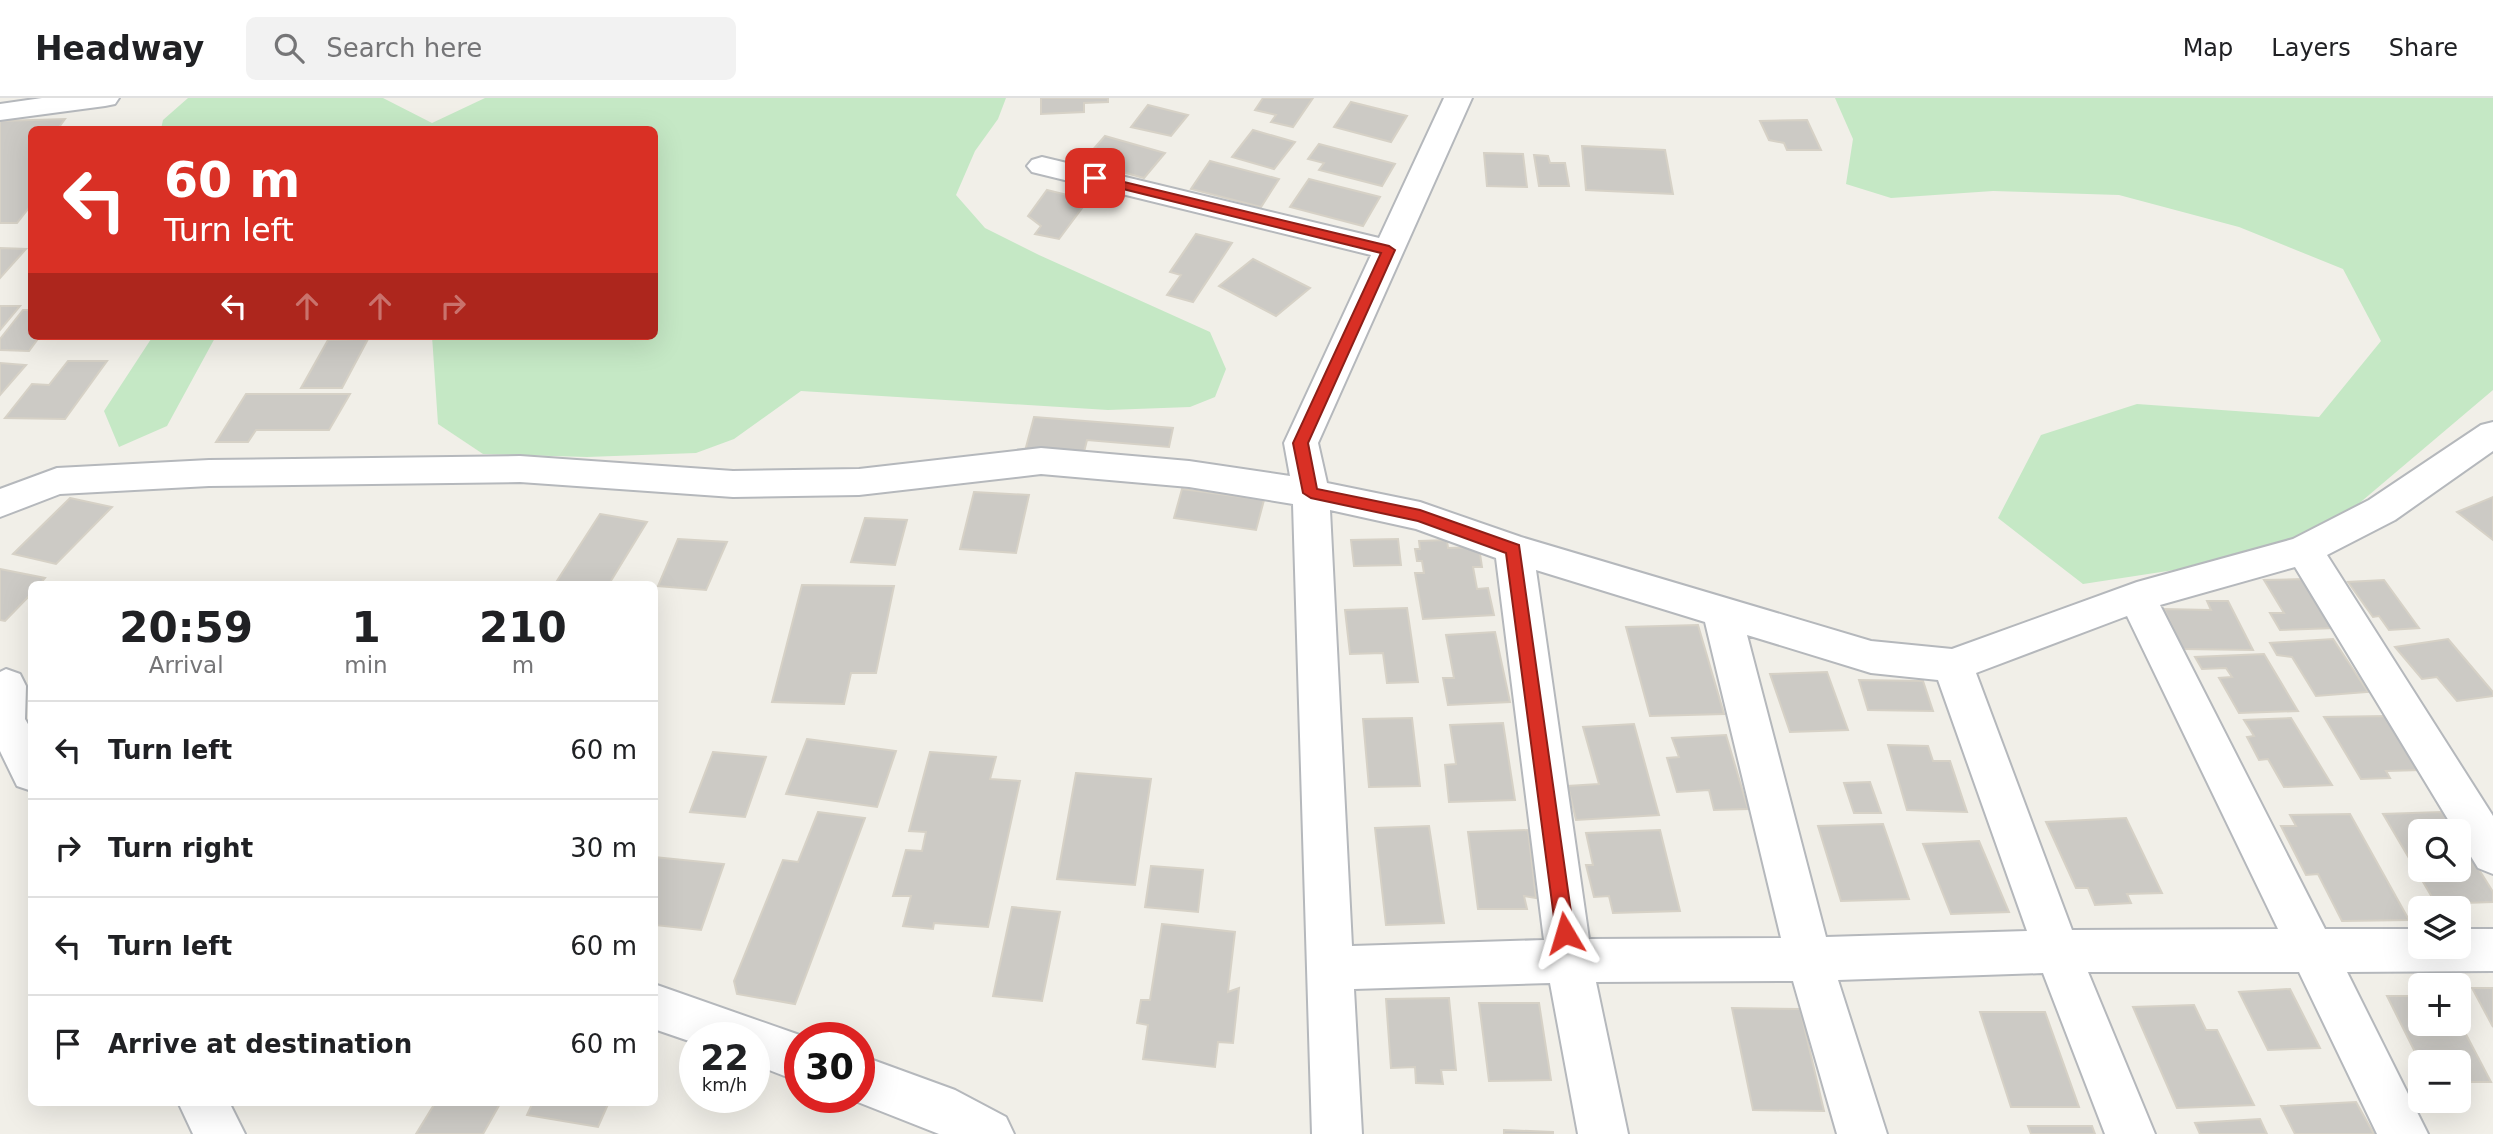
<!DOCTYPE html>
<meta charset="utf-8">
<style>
body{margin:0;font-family:"DejaVu Sans",sans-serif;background:#f2f2f2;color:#202124;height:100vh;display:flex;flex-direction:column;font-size:26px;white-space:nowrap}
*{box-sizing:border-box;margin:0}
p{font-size:23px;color:#757577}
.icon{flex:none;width:38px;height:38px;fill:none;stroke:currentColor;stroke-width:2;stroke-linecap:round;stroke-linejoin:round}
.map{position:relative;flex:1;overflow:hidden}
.side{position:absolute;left:28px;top:483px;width:630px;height:525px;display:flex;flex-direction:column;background:#fff;border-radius:10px;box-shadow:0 7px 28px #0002}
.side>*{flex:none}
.hud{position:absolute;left:28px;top:28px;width:630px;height:214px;border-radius:10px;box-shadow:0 7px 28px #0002;background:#d93025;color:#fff;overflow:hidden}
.tools{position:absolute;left:2408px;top:721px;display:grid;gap:14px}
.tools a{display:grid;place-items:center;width:63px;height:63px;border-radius:10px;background:#fff;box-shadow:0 7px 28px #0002;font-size:35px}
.speed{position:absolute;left:679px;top:924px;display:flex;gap:14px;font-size:35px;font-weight:700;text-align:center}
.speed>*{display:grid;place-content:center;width:91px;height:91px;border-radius:50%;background:#fff;box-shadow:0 7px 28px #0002;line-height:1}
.speed small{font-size:18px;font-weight:400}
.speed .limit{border:10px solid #d22;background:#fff;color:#111}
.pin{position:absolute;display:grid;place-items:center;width:60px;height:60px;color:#fff;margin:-30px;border-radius:14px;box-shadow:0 4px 10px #0006}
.me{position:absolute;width:77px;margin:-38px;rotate:353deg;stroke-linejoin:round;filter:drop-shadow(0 0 5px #0008)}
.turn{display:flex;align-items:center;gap:24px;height:147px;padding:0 21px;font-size:32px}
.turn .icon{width:91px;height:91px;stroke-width:2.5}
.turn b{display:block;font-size:49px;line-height:60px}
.lanes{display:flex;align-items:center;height:66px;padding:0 21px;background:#0003;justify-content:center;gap:35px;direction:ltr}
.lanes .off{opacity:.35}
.eta{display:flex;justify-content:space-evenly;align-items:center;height:119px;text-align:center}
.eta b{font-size:42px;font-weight:700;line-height:49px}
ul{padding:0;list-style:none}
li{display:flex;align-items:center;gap:21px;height:98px;padding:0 21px;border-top:2px solid #e0e0e0}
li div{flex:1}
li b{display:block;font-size:26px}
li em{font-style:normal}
header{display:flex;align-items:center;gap:42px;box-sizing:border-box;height:98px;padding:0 35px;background:#fff;border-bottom:2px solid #e0e0e0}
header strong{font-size:33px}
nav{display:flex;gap:38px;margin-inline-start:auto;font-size:24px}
.search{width:490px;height:63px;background:#f2f2f2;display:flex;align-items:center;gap:18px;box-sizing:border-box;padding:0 24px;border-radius:10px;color:#757577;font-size:26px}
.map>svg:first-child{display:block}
</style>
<header>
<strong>Headway</strong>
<div class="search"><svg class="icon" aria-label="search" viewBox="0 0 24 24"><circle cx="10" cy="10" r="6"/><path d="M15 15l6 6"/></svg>Search here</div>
<nav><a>Map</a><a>Layers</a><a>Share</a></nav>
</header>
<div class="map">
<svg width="2493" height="1036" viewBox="0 0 2493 1036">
<rect width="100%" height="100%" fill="#f1efe8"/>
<path fill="#c5e8c5" d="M188,0h195l49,25 53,-25h521l-8,21 -23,32 -19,44 29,33 54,27 171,77 16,37 -11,28 -25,10 -82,3 -307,-19 -67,48 -38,14 -109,4 -104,-3 -45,-30 -6,-88h222v-206l-493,-1 2,-9z
M1835,0h658v292l-189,160 -221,34 -85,-66 43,-83 96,-31 182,13 62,-76 -38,-72 -104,-42 -120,-32 -126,-4 -102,7 -45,-14 7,-45z
M153,238h63l-49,90 -48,21 -15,-36z"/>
<path fill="#cccac5" stroke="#d6d1c6" stroke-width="2" d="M1041,0h67v4l-24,1v9l-43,2z
M1263,0h50l-20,29 -22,-5 5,-7 -21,-5z
M1351,4l56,14 -16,26 -57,-15z
M1148,7l40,10 -17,21 -40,-9z
M65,21l-8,11h-25v74l-15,19h-17v-102z
M1807,22l14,30h-34l-3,-7 -15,-3 -9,-19z
M1253,32l42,12 -21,27 -42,-12z
M1105,38l60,17 -21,25 -61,-17z
M1319,46l76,20 -13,22 -63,-16 5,-7 -16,-4z
M1582,48l83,4 8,44 -87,-4z
M1484,55l39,1 4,33 -40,-1z
M1534,57l14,1 2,7h15l4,23h-30z
M1210,63l69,18 -18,28 -70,-18z
M1309,81l71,18 -17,29 -73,-19z
M1047,92l41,10 -29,39 -24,-5 6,-8 -13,-10z
M1196,136l36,9 -39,59 -26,-7 14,-20 -11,-3z
M0,150l26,1 -26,29z
M1253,161l57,29 -34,28 -57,-30z
M0,208h20l-20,24z
M23,212h9v26h8l-11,15 -29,-1v-11z
M368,241l-26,49h-41l27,-48z
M68,263h39l-42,58 -60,-1 27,-34 17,1z
M0,265l26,2 -26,30z
M246,296h104l-21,36h-73l-8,12h-32z
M1034,319l139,11 -4,19 -82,-7 -4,16 -58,-5z
M1182,391l82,11 -8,30 -82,-12z
M974,394l55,3 -13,58 -56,-4z
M2493,399v43l-36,-28z
M70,400l42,9 -56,57 -43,-10z
M600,416l47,8 -38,62h-54z
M865,420l42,2 -12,45 -44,-3z
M678,441l49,3 -21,48 -48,-4z
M1398,441l3,26 -47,1 -3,-26z
M1447,442l1,8 31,-1 3,20h-9l4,22 11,-1 6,27 -71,4 -8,-46h9l-2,-12h-5l-2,-12h5l-1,-8z
M0,471l45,9 -5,6h-8v9l-27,28 -5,-1z
M2304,481l31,49 -55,2 -10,-17h14l-20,-33z
M2384,482l35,48 -30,2 -10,-14 -6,1 -25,-35z
M802,487l92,1 -18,87h-25l-7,31 -72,-2z
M2207,503h21l25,49 -70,-1 -19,-40 47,1z
M1407,510l11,74 -31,1 -4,-30 -33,1 -5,-44z
M1698,527l26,89 -74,2 -24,-89z
M1495,534l15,70 -62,3 -5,-27h11l-8,-43z
M2333,541l35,53 -52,4 -24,-39 -15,-2 -7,-12z
M2448,541l45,53v4l-36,5 -20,-24 -15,2 -27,-32z
M2264,556l34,57 -59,2 -20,-35 13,-1 -6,-9 -24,1 -7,-12z
M1827,574l21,58 -58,2 -20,-58z
M1859,582l64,1 10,30 -65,-1z
M2386,618l34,54 -34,1 4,7 -29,1 -37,-62z
M1412,620l8,68 -51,1 -6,-68z
M2291,620l41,67 -48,2 -16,-28 -9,1 -12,-23 7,-1 -10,-16z
M1503,625l12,77 -66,2 -4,-37 11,-1 -6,-39z
M1634,626l25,91 -83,5 -8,-34 31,-2 -16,-57z
M1726,637l22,74 -34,1 -5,-20 -32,2 -10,-34 12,-1 -7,-19z
M807,641l89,12 -19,56 -91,-13z
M1888,647l40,1 5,15h17l17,51 -60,-2z
M713,654l53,5 -21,60 -55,-5z
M930,654l66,5 -6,22 30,2 -32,146 -54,-4 -1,6 -30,-3 8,-30h-18l13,-46 16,1 4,-19 -17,-1z
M1076,675l75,6 -16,106 -78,-6z
M1870,684l11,31h-27l-10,-30z
M818,714l47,6 -70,186 -58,-10 -3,-13 49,-121 15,2z
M2442,714l12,19h-34v39h39v-32l34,54v10l-57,2 -53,-90z
M2350,716l59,106 -67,1 -24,-47 -12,1 -25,-49h15l-6,-11z
M2126,720l36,75 -35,1 4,9 -36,2 -7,-17h-12l-30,-66z
M1883,726l26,75 -68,2 -23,-75z
M1429,728l15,97 -58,2 -11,-97z
M1528,732l8,68 -12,-2 3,13h-49l-10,-77z
M1660,732l20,81 -67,2 -4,-17 -15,1 -8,-32h7l-7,-32z
M1979,743l30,71 -58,2 -28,-70z
M654,759l70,7 -23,66 -47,-5 3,-11h-3z
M1151,768l52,4 -5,42 -53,-5z
M1012,809l48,5 -18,89 -49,-5z
M1162,826l73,8 -7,60 11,-4 -6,55 -15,-1 -3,25 -72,-8 5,-34 -11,-2 4,-23h9z
M2472,890h21v39z
M2290,891l30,59 -52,2 -29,-58z
M2387,898h33v28h39v-3l32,61h-32v-20h-39z
M1449,900l7,72h-15l2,14 -27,-1 -1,-16 -24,1 -5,-69z
M1479,905h60l12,77 -62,1z
M2194,907l12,25h11l37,75 -77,3 -44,-101z
M1732,910l68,1 24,102 -71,-1z
M1980,914h65l34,95h-68z
M432,1004h69l-18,32h-67l19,-31z
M533,1004h76l-11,25 -71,-12z
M2356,1004l18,32h-79l-14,-28z
M2260,1021l7,15h-67l-5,-11z
M2028,1028h64l3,8h-64z
M1504,1032l49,2v2h-49z"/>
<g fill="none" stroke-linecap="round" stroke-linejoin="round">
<defs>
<path id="minor" d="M42,0h77l-4,6 -10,2 -105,14v-16z
M1444,0h28l-154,345 9,40 93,19 101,35 350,104 81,8 185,-67 156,-43 76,-39 112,-75 12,-3v29l-98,69 -68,35 166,261v58l-15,-6 -19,-31v-6h-4l-160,-264 -135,38 165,324h95v18h39v-18h34v42l-146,1 81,162h-51l-78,-162h-211l67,162h-50l-62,-161 -205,7 49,154h-50l-44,-153 -197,1 32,152h-50l-28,-151 -196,6 8,145h-50l-19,-630 -104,-17 -148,-13 -182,21 -126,2 -213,-15 -311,4 -149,8 -60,23v-28l57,-21 152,-8 311,-4 213,15 126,-2 182,-21 148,13 101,15 -6,-33 87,-188 -339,-83 -5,-6 5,-6 10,-3 337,81zM1330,412l86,19 80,29 48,382 -192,6zM1536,472l169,52 76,316 -192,1zM2127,518l151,313 -206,1 -96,-257zM1747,537l124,38 67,7 89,251 -201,6z
M6,571l14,5 6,12 -1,33 7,12v60l-15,-5 -17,-35v-79z
M654,886l154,54h-8v44l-46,-18v-26h-59v5l-41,-14z
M859,957l96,35 51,27 8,17h-75l-94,-37h14z
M178,1004h51l16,32h-52z"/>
</defs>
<use href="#minor" stroke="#b5b8bc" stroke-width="4"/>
<use href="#minor" fill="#fff" fill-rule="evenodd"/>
</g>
<path fill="#d93025" stroke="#8d1f18" stroke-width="2" d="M1095,77l294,71 6,4 -87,193 9,46 103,21 99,35 55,388 -3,6 -6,3 -7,-3 -2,-6 -50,-380 -88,-32 -107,-23 -8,-5 -10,-50 88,-190 -290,-72 -2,-3z"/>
</svg>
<div class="tools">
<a><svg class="icon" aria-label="search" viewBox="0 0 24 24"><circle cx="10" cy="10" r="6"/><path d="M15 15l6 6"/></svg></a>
<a><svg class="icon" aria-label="layers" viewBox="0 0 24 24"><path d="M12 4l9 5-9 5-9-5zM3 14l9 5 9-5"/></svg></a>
<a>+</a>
<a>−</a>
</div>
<div class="speed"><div>22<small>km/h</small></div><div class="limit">30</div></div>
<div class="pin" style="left:1095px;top:80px;background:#d93025"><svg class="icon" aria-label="arrive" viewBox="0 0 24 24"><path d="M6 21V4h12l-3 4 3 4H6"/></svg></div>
<svg class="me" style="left:1565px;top:835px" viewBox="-20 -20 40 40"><path d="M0-17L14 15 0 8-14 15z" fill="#d93025" stroke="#fff" stroke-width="4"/></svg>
<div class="hud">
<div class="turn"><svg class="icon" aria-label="left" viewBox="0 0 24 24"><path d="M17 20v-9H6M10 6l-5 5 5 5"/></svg><div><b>60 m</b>Turn left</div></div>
<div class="lanes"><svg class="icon" aria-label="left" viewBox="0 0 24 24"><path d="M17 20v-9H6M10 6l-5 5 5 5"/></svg><svg class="icon off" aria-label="ahead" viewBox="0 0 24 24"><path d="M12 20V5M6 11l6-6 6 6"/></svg><svg class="icon off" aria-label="ahead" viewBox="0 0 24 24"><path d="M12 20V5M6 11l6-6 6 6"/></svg><svg class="icon off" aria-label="right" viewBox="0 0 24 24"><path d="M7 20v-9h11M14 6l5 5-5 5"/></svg></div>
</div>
<section class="side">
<div class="eta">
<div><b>20:59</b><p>Arrival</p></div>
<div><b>1</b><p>min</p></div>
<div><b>210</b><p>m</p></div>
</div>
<ul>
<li><svg class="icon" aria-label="left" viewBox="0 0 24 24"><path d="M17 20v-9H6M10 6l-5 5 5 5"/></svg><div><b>Turn left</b></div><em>60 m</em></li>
<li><svg class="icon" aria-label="right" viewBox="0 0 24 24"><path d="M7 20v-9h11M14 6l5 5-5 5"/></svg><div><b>Turn right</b></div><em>30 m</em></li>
<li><svg class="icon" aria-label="left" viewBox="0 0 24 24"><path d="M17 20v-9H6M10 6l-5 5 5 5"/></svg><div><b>Turn left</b></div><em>60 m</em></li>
<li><svg class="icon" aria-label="arrive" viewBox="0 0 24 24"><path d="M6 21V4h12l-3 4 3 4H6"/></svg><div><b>Arrive at destination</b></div><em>60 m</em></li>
</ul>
</section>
</div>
